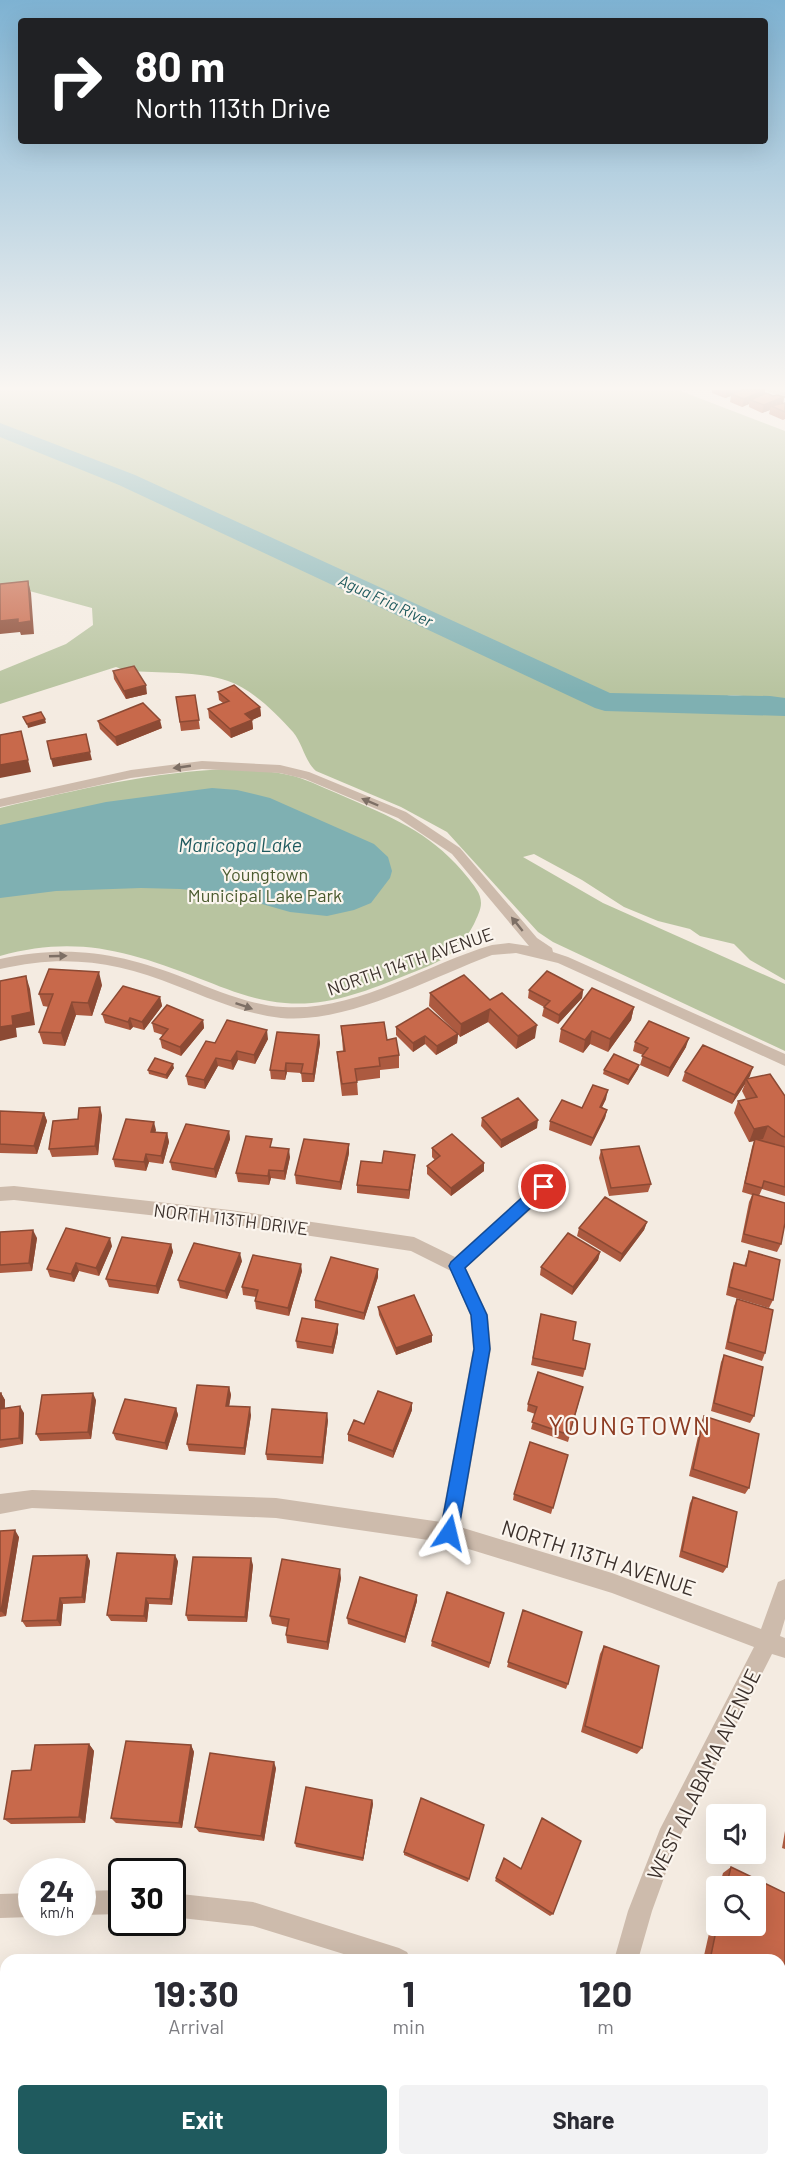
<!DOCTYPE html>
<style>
body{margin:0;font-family:Barlow,sans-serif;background:#f2f2f3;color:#2b2b33;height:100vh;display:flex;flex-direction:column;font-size:22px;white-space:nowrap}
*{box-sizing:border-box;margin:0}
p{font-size:20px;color:#7c7c81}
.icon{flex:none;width:33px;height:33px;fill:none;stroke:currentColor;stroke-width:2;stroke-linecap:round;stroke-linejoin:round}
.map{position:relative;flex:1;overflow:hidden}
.panel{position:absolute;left:0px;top:1954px;width:786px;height:212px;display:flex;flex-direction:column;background:#fff;border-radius:18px 18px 0 0;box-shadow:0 6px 24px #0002}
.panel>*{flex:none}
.hud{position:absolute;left:18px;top:18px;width:750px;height:126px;border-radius:6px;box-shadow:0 6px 24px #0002;background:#202124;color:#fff;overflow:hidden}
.fabs{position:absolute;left:706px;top:1804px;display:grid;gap:12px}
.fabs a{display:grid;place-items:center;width:60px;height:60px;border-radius:6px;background:#fff;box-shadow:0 6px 24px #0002;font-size:30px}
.speed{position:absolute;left:18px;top:1858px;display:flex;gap:12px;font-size:30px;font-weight:700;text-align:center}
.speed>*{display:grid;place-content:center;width:78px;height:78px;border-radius:50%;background:#fff;box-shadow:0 6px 24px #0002;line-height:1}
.speed small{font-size:15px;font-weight:400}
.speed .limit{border:3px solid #111;border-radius:9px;background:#fff;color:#111}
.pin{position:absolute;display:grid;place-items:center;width:51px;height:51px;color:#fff;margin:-26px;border:3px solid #fff;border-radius:50%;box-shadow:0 2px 6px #0007}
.me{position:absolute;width:66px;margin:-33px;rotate:10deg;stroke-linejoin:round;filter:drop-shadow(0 0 4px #0008)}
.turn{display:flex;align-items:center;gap:21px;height:126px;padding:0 18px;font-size:27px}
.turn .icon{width:78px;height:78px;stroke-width:2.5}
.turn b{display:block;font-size:42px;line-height:51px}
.eta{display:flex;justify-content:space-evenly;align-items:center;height:102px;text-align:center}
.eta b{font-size:36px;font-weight:700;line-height:42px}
.cta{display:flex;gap:12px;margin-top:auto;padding:12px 18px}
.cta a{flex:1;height:69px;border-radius:6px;background:#1f5a5e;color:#fff;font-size:24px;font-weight:700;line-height:69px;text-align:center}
.cta a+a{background:#f2f2f3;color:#2b2b33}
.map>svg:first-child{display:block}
</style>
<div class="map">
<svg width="785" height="2165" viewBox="0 0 785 2165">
<rect width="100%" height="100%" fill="#f4ebe1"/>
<path fill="#b8c4a0" d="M0,390h678l107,41v268l-56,-4 18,12 38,6v267l-35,-20 -16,-16 -34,-8 -10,-7 -32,-8 -34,-14 -42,-27 -48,-26 -11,3 80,46 182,81v67l-232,-109 -15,-10 -91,-100 -46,-25 -85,-36c-12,-11 -13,-27 -23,-39 -17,-19 -41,-43 -65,-51 -28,-10 -70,-8 -101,-10l-11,-4 -116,37v-33l66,-27 27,-19 -1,-17 -81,-22 -11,5z
M232,769c23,2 46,2 68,9 17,6 33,14 50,21 50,22 84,36 119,80 5,7 12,14 12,24 0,7 -4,14 -7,21 -19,35 -36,38 -70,52 -37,15 -78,31 -119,27 -31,-2 -58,-14 -87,-25 -70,-27 -122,-43 -198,-22v-148c76,-18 154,-37 232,-39z"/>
<path fill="#efdcb8" d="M727,695l58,4v14l-38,-6z"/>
<path fill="#7fb0b2" d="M212,788l25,2 33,8 104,46 14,13 4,14 -2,7 -19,25 -17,7 -27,6 -37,-4 -66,-19 -44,-4 -39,-1 -85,3 -56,7v-73l106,-23z"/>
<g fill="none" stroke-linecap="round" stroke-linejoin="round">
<path fill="#7fb0b2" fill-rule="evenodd" d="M0,423l135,52 475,218 160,3 15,2v18l-180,-5 -10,-3 -476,-223 -119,-48z"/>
<path fill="#cdbbac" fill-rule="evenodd" d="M767,390l18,2v5l-17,-5z
M202,761l78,4 29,7 97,40 54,36 77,90 15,10 1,4 15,5 217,97v12l-227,-103 -42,-10 -24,2c-62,23 -144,69 -211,63 -36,-4 -70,-19 -104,-32 -62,-25 -112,-32 -177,-17v-10c69,-15 122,-6 187,20 31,12 63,26 96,28 74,5 140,-42 209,-62l17,-2 20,3 -77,-92 -54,-36 -93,-39 -25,-6 -78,-4 -71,9 -131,29v-8l131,-29z
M544,1180l6,2 2,5 -2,5 -84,76 22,47 3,34 -31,178 152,46 149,56 17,-47 7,-3v40l-5,17 5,2v20l-13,-4 -95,188 -25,69 -14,49h-24l14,-49 32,-82 94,-182 -142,-54 -163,-50 -173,-25 -244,-10 -32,6v-20l32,-4 244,8 165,24 32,-173 -3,-34 -19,-44 -40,-20 -181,-27 -216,-24 -14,1v-14l14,-1 216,24 184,27 41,20 83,-75z
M122,1890v24l-40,1v-24z
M32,1893v24l-32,1v-24z
M172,1893l81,9 146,46 8,4 4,8h-48l-110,-34 -81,-9z
M562,2160h26l-1,5h-26z"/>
</g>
<path fill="#ac5a40" d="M712,390h53v4l8,2 11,1 -1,6h2v16l-2,1 -14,-6 1,-4 -8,3 -13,-6v-3l-7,3 -12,-5 1,-6 -6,2 -13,-5z
M113,671l34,23 -21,5 -12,-20z
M218,692l42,15 1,9 -9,4 1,9 -22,9 -22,-20 -1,-9 15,-6 -4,-3z
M195,695l5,34 -19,2 -5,-34z
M98,721l64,7 -45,18 -17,-17z
M102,985l-10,31 -16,-1 -11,31 -22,-2 -4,-12 10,-25 -6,-1 -4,-12z
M529,990h54l-1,8 -24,26 -16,-8 2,-9 -16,-9z
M430,993l60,7 45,38 -19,11 -28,-27 -28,15 -2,-3 -1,9 -21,12 -11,-11 -12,8 -17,-17v-8l60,5 -27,-26z
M160,997l2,9 -18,24 -11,-3 -3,3 -25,-7 -3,-9z
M634,1007l-3,13 -23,32 -18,-8 -7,9 -24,-11 2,-13z
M203,1020l1,8 -23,28 -19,-8 -2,-9 3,-4 -9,-3 -2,-9z
M341,1026l46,14 12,15v13l-19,2v8l-23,3 1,14 -16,1 -4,-31 -1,-13 6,-1z
M319,1035l1,8 -6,39h-12l-1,-9 -14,-1 -2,8 -14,-1 -1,-9z
M268,1039l-13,25 -17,-4 -5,10 -15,-4 -13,23 -17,-4 -2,-9 29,-33z
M635,1042l51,5 -18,30 -28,-12 3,-10 -10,-4z
M639,1065l-1,4 -10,16 -25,-11 1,-4z
M174,1068l-7,11 -18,-5 -1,-4z
M685,1072l65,4 -2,2 37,18v100l-23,-7 -3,7 22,48 -4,8 -36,-10 8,-40 3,-7 -10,-3 10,-45 2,-6 -5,1 -15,-29 4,-12 8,-2 -4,-8 3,-7 -13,20 -50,-23z
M606,1099l-4,8 5,3 -2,8 -14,28 -42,-16 1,-9 32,-13z
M0,1111l44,2 3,8 -10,33 -37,-1z
M102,1115l-4,40 -46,2 -3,-8 29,-30z
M482,1118l55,10 -36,20 -20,-22z
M156,1130l-1,2 12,1 2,9 -6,22 -14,-2 -3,9 -31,-4 -2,-8z
M229,1131l1,8 -14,39 -44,-8 -2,-8z
M273,1147l17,10 -5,23 -14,-2 -2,7 -31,-3 -2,-9z
M432,1148l52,23 -33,25 -24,-22v-8l8,-6 -3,-3z
M601,1150l50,34 -3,8 -39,4 -10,-38z
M349,1153l-8,37 -45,-6 -1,-9z
M415,1155l-1,8 -5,36 -52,-6v-8l25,-22z
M647,1222l-3,8 -24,32 -43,-26 2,-8z
M0,1232l37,6 -5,33 -32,2z
M171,1244l2,8 -15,42 -49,-7 -3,-8z
M112,1246l-13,30 -20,-5 -5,11 -24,-5 -3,-8z
M749,1251l24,49 -4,8 -43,-13 5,-25 3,-7 10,3z
M600,1252l-2,8 -26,35 -32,-20 1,-8z
M242,1261l-15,38 -47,-11 -2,-8z
M302,1271l-13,45 -33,-7 -1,-8 1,-4 -13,-2 -1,-8z
M378,1277l-14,43 -49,-12v-8z
M737,1299l28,54 -3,8 -37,-12 9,-43z
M378,1307l54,28v7l-36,13 -17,-40z
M541,1314l44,55 -2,8 -52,-12z
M338,1324v8l-5,22 -36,-6 -1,-7z
M724,1355l30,61 -4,7 -39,-12 10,-49z
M229,1387l2,8 -2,11 22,9 -6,40 -56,-4 -2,-7z
M583,1387l-15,55 -37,-13 4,-15 -8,-3 1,-7z
M0,1393h1l4,7v8l19,5 -1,31 -23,4z
M96,1400l-5,39 -51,2 -4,-7z
M176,1408l2,7 -11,35 -51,-10 -3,-7z
M412,1410l-19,48 -45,-17v-7l16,-10z
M704,1416l45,72 -4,6 -56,-18 12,-53z
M328,1420l-5,44 -56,-4 -1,-6z
M568,1455l-17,59 -38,-14 1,-6z
M693,1497l34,70 -4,6 -44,-16 11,-54z
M0,1531l19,6 -13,79 -6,1z
M87,1555l3,6 -5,42 -22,1 -2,22 -35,1 -4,-6z
M178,1561l-6,44 -23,-1 -2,18 -36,-1 -4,-6z
M253,1565l-6,57 -59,-1 -2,-6z
M341,1578l-13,72 -41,-7 -1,-8 1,-8 -15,-3 -2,-8z
M417,1601l-12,42 -57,-19 -1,-6z
M523,1610l45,74 -2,5 -59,-22z
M504,1613l-15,55 -58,-22 1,-5z
M604,1646l38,102 -5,6 -56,-22 19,-78z
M89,1744l5,7 -9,72 -74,1 -7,-5 27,-49z
M191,1745l3,7 -12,76 -66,-5 -5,-5z
M276,1768l-12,73 -65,-9 -4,-5z
M372,1800l1,4 -10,57 -67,-14 -1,-4z
M484,1825l-16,57 -64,-27v-3z
M785,1831v18l-3,-1z
M504,1858l49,56 -3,2 -55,-35z
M731,1867l54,26v202l-5,-3v-132h-77l14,-62v28l39,-39h-37l4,-14z
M780,2153h2l3,12h-14l1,-5h8z"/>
<path fill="#8c4a34" d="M730,390h14l-13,4v2l-6,2 2,-7z
M765,390l-1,8 -14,2 -1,4 -7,3 2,-8z
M784,397l-1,8 -12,1 -1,4 -8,3 2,-8z
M28,581l3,12 3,41 -13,1 -1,-3 -20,2v-13z
M146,685l1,9 -21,5 -2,-8z
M260,707l1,9 -15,7 -1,-9z
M45,719l1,4 -18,5 -1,-4z
M160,720l2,8 -45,18 -2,-9z
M252,720l1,9 -22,9 -1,-9z
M21,731l10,41 -31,6v-13z
M90,752l2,8 -39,7 -2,-8z
M99,972l3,13 -10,31 -4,-13z
M26,976l4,13 5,36 -19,3 1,9 -17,4v-14l12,-11z
M583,990l-1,8 -24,26 1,-9z
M160,997l2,9 -18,24 -2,-8z
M72,1002l4,13 -11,31 -4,-13z
M634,1007l-3,13 -23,32 2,-13z
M490,1009l-2,13 -28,15 1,-13z
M130,1018l3,9 -3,3 -2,-8z
M203,1020l1,8 -23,28 -1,-9z
M537,1025l-2,13 -19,11 2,-13z
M267,1030l1,9 -13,25 -1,-9z
M592,1031l-2,13 -7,9 2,-13z
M458,1034l-1,9 -21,12 1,-9z
M319,1035l1,8 -6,39 -1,-8z
M425,1036v8l-12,8v-9z
M689,1038l-3,9 -18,30 2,-9z
M237,1051l1,9 -5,10 -2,-9z
M216,1058l2,8 -13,23 -1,-9z
M286,1063l1,9 -2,8v-9z
M173,1064l1,4 -7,11 -1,-4z
M639,1065l-1,4 -10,16 1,-5z
M753,1067l-3,9 -3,4 -1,-1 -1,5 -13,20 3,-9z
M608,1090l-2,9 -8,16 2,-8z
M100,1107l2,8 -4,40 -3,-9z
M607,1110l-2,8 -14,28 2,-8z
M44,1113l3,8 -10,33 -3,-8z
M538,1120l-1,8 -36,20v-8z
M154,1122l2,8 -3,10 -2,-8z
M768,1126l-5,13 -14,3 5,-13z
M229,1131l1,8 -14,39 -2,-9z
M167,1133l2,9 -6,22 -2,-8z
M349,1144v9l-8,37 -1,-8z
M289,1149l1,8 -5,23 -1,-9z
M146,1154l3,8 -3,9 -2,-9z
M415,1155l-1,8 -5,36v-9z
M484,1163v8l-33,25v-8z
M269,1170l2,8 -2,7 -1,-9z
M647,1222l-3,8 -24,32 2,-8z
M33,1230l4,8 -5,33 -3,-8z
M110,1238l2,8 -13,30 -3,-8z
M171,1244l2,8 -15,42 -2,-8z
M600,1252l-2,8 -26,35 1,-8z
M240,1253l2,8 -15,38 -2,-8z
M76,1263l3,8 -5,11 -3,-8z
M301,1264l1,7 -13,45 -1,-8z
M378,1269v8l-14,43v-7z
M338,1324v8l-5,22 -1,-7z
M432,1335v7l-36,13v-7z
M229,1387l2,8 -3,18 -2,-7z
M1,1393l4,7 -1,16 -4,-7z
M93,1393l3,7 -5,39 -3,-7z
M412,1403v7l-19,48v-7z
M20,1406l4,7 -1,31 -4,-6z
M250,1407l1,8 -6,40 -1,-7z
M176,1408l2,7 -11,35 -2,-7z
M327,1413l1,7 -5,44 -1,-7z
M15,1530l4,7 -13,79 -5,-5z
M87,1555l3,6 -5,42 -3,-6z
M175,1555l3,6 -6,44 -2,-6z
M251,1558l2,7 -6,57 -2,-5z
M340,1569l1,9 -13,72 -1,-8z
M417,1595v6l-12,42v-6z
M60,1598l3,6 -2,22 -4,-6z
M146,1598l3,6 -2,18 -3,-6z
M89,1744l5,7 -9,72 -6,-6z
M191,1745l3,7 -12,76 -3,-5z
M274,1762l2,6 -12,73 -3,-5z
M372,1800l1,4 -10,57v-3z"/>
<path fill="#c8694b" stroke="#8c4a34" stroke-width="1.5" d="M742,390h23l-21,9 -13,-5z
M766,393l7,3 4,-1 7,2 -20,8 -14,-5z
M785,403v9l-14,-6z
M28,581l3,40 -13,2v-4l-18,2v-37z
M134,666l12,19 -22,6 -11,-20z
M234,685l26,22 -15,7 7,6 -22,9 -22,-20 21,-8 -11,-9z
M195,695l4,25 -19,2 -4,-25z
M143,703l17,17 -45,17 -17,-16z
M41,712l4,7 -18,5 -4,-7z
M21,731l7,29 -28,5v-30z
M86,734l4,18 -39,7 -4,-18z
M49,969l50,3 -11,31 -16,-1 -11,31 -22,-1 14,-38h-14z
M547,971l36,19 -24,25 -15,-8 6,-6 -21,-11z
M464,975l26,25 12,-7 35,32 -19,11 -28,-27 -29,15 -31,-31z
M26,976l5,36 -19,4 1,9 -13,2v-46z
M123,986l37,11 -18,25 -12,-4 -2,4 -26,-8z
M592,988l42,19 -24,32 -18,-8 -7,9 -24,-11z
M167,1005l36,15 -23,27 -20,-8 8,-10 -16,-6z
M428,1008l30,26 -21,12 -12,-10 -12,7 -17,-16z
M227,1020l40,10 -13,25 -17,-4 -6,10 -15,-3 -12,22 -18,-4 20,-35 9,2z
M649,1021l40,17 -19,30 -28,-12 6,-8 -13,-6z
M384,1022l3,18 9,-2 3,17 -20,3 1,8 -25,3 2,13 -15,2 -5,-32 8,-1 -4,-25z
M277,1032l42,3 -6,39 -12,-1 2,-9 -17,-1 -1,8 -15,-1z
M703,1045l50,22 -18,28 -50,-23z
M614,1054l25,11 -10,15 -25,-10z
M155,1058l18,6 -7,11 -18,-5z
M770,1074l15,22v41l-3,-1 -14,-10 -14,3 -16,-28 19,-4 -11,-18z
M593,1085l15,5 -8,17 7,3 -14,28 -43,-17 12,-21 20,8z
M518,1098l20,22 -37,20 -19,-22z
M100,1107l-5,39 -46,3 4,-28 25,-2 1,-11z
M0,1111l44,2 -10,33 -34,-2z
M126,1119l28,3 -3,10 16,1 -6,23 -15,-2 -2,8 -31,-3z
M186,1124l43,7 -15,38 -44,-7z
M452,1134l32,29 -33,25 -24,-22 13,-10 -8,-8z
M246,1136l26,3 -2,8 19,2 -5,22 -15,-1 -1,6 -32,-3z
M304,1139l45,5 -9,38 -45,-7z
M755,1139l30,8v40l-21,-6 -2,7 -17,-5z
M639,1146l12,38 -40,4 -10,-38z
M384,1151l31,4 -6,35 -52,-5 4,-24 21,2z
M753,1194l32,9v20l-4,21 -37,-10z
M605,1197l42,25 -25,32 -43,-26z
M66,1228l44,10 -14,30 -20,-5 -5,11 -24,-5z
M33,1230l-4,33 -29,2v-33z
M568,1233l32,19 -27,35 -32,-20z
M122,1237l49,7 -15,42 -50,-7z
M194,1243l46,10 -15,38 -47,-11z
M749,1251l31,9 -7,40 -44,-13 5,-24 12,3z
M253,1255l48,9 -13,44 -33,-7 3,-11 -16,-3z
M331,1257l47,12 -14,44 -49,-13z
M414,1295l18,40 -36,13 -18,-41z
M737,1299l36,11 -8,43 -37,-11z
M541,1314l35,8 -3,18 17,4 -5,25 -52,-11z
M302,1318l36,6 -6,23 -36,-6z
M724,1355l39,12 -9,49 -40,-13z
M538,1372l45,15 -14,48 -37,-13 5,-15 -9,-3z
M197,1385l32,2 -3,19 24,1 -6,41 -57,-4z
M378,1391l34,12 -19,48 -45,-17 6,-14 10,4z
M0,1393h1l-1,16 20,-3 -1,32 -19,2z
M93,1393l-5,39 -52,2 6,-39z
M125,1399l51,9 -11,35 -52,-10z
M272,1409l55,4 -5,44 -56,-3z
M704,1416l55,18 -10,54 -56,-19z
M530,1442l38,13 -15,53 -39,-14z
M693,1497l44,15 -10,55 -45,-16z
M15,1530l-14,81h-1v-80z
M117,1553l58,2 -5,44 -24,-1 -2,18 -37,-1z
M87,1555l-5,42 -22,1 -3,22 -35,1 11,-65z
M193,1557l58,1 -6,59 -59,-2z
M282,1559l58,10 -13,73 -41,-7 3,-16 -19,-3z
M360,1577l57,18 -12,42 -58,-19z
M447,1592l57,21 -14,50 -58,-22z
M523,1610l59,22 -14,52 -60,-22z
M604,1646l55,20 -17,82 -57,-22z
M126,1741l65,4 -12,78 -68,-5z
M89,1744l-10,73 -75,2 8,-48 19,-1 4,-25z
M210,1753l64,9 -13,74 -66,-9z
M306,1787l66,13 -9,58 -68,-15z
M421,1798l63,27 -15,54 -65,-27z
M542,1818l39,23 -28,73 -57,-36 8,-20 17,11z
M731,1867l54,26v196l-5,-3v-126h-70l7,-34h39v-39h-30z
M0,2000h6v57l-6,1z
M782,2153l3,2v10h-5z
M426,2160h66l-2,5h-65z"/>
<defs><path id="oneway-solid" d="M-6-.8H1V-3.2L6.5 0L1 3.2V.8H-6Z" transform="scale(1.5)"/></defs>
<g fill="#7d6f65">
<use href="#oneway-solid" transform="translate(182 767) rotate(172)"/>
<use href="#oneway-solid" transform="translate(370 802) rotate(-157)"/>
<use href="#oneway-solid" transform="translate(517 924) rotate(-129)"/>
<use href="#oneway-solid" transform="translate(58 956) rotate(-2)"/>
<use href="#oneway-solid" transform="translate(244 1006) rotate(19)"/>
</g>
<linearGradient id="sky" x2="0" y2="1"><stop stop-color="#7eb2d2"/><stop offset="0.56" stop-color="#faf6f2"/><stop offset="1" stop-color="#faf6f2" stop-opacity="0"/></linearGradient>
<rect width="785" height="693" fill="url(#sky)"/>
<path fill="#1a73e8" stroke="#114b97" stroke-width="1.5" d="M544,1181l5,2 2,4 -2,4 -84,77 22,47 3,34 -32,184 -3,7 -6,2 -7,-2 -2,-7 34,-184 -3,-34 -22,-49 2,-4 87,-79z"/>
<g text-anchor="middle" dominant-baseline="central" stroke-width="4.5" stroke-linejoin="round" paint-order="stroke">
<g font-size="16" font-style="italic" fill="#1f5a5e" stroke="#fbf5ee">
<text transform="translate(386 600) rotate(25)">Agua Fria River</text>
</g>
<g font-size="18" fill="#4a5a2e" stroke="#fbf5ee">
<text x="265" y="874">Youngtown<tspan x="265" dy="21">Municipal Lake Park</tspan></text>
</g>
<g font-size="18" fill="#3b302b" stroke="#fbf5ee">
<text transform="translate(410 961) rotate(-19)">NORTH 114TH AVENUE</text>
<text transform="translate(231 1219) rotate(7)">NORTH 113TH DRIVE</text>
</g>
<g font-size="20" font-style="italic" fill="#1f5a5e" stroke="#fbf5ee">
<text x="240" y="844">Maricopa Lake</text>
</g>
<g font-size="21" fill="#3b302b" stroke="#fbf5ee">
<text transform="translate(599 1557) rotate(18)">NORTH 113TH AVENUE</text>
<text transform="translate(703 1774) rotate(-64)">WEST ALABAMA AVENUE</text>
</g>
<g font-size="26" letter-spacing="1.5" fill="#8c3b22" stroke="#fbf5ee">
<text x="630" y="1424">YOUNGTOWN</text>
</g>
</g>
</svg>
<div class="fabs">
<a><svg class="icon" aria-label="sound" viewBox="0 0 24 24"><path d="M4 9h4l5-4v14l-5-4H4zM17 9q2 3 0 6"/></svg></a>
<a><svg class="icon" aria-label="search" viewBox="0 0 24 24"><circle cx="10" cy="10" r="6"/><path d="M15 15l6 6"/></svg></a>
</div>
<div class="speed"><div>24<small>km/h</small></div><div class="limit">30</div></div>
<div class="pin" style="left:544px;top:1187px;background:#d93025"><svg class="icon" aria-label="arrive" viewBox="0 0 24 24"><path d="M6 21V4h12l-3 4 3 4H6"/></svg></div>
<svg class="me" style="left:449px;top:1533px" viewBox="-20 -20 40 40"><path d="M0-17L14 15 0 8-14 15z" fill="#1a73e8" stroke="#fff" stroke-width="4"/></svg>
<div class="hud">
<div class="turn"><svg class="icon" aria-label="right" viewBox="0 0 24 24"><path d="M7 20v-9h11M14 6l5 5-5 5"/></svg><div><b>80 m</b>North 113th Drive</div></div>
</div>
<section class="panel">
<div class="eta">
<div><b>19:30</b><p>Arrival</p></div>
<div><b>1</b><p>min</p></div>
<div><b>120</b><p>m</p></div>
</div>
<div class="cta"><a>Exit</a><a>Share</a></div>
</section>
</div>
